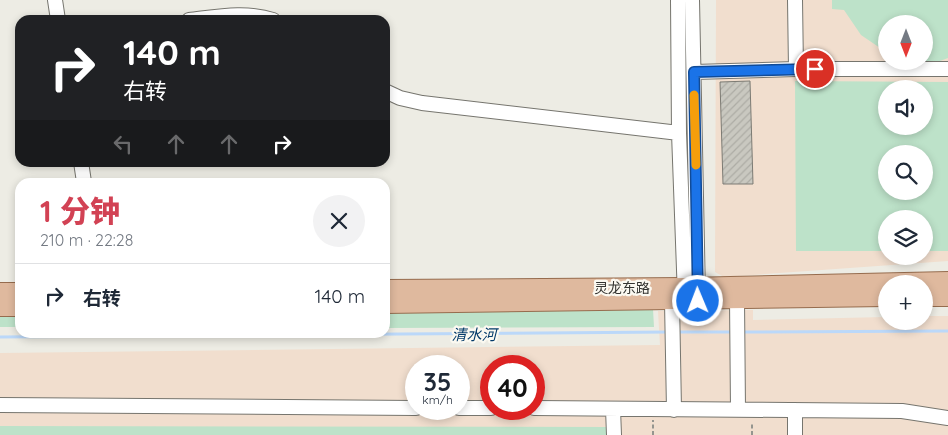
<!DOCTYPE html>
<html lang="zh">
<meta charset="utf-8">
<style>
body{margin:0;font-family:Quicksand,"Noto Sans SC",sans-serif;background:#f2f2f3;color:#1f2937;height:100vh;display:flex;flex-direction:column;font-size:19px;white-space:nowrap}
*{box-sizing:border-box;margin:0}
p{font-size:16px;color:#747a83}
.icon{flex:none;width:28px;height:28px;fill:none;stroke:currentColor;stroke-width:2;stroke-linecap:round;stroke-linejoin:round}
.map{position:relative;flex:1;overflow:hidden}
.drawer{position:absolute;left:15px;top:178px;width:375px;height:160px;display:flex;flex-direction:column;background:#fff;border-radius:15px;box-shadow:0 2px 8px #0003}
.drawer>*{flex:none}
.guide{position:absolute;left:15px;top:15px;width:375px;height:152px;border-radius:15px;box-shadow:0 2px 8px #0003;background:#202124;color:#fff;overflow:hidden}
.needle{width:32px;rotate:180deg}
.tools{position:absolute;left:878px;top:15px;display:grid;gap:10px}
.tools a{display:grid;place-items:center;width:55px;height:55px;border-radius:50%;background:#fff;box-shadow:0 2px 8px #0003;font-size:25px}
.speed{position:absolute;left:405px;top:355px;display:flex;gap:10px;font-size:25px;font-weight:700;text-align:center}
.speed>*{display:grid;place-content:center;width:65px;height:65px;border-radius:50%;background:#fff;box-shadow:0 2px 8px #0003;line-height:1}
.speed small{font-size:12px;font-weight:400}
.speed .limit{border:8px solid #d22;background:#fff;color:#111}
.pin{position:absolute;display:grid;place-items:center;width:42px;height:42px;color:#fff;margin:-21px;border:2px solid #fff;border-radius:50%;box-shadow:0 1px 5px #0007}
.me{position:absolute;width:55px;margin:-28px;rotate:359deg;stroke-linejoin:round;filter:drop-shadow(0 0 4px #0008)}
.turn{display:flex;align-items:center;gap:18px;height:105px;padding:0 25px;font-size:22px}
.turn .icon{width:65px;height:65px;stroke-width:2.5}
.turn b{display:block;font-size:35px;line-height:42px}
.lanes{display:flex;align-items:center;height:48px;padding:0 25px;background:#0003;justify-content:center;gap:25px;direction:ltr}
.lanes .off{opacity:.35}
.round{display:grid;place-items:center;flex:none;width:52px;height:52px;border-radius:26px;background:#f2f2f3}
.head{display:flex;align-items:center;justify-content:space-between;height:85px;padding:0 25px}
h1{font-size:30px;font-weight:800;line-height:38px;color:#d24254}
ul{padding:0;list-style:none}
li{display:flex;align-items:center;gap:15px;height:65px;padding:0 25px;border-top:1px solid #e0e1e3}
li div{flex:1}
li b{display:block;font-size:19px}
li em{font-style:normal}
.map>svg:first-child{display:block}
</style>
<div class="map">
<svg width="948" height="435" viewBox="0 0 948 435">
<defs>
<pattern id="building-hatch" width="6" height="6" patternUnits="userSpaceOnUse" patternTransform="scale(1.25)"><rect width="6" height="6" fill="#c9c8c0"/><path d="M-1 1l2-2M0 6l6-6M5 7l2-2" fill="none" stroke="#adaca5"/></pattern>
</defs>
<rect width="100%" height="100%" fill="#edece4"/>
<path fill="#f1dece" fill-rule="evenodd" d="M716,0h232v261l-224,16 -9,-5zM886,24h38v37h-38zM886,89h38v37h-38zM886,154h38v37h-38zM886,219h38v37h-38z
M753,310v10l133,-3v4h38v-5h24v119h-948v-82l660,-8 -2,-34zM416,366h43v43h-43zM491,366h43v43h-43z"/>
<path fill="#bde2c9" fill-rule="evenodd" d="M832,0h116v58l-8,3h-16v-37h-38v28l-25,-17 -17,-25 -12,-1z
M795,81l153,1v169h-24v-32h-38v32h-90zM886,89h38v37h-38zM886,154h38v37h-38z
M653,309l1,18 -269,1v-18z
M0,312h20v15h-20z
M0,426l609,1v8h-609z"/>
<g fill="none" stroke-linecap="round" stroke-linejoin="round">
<path stroke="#bbd8f9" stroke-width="3" d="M676,332h56
M741,332l207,-1
M0,337l670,-5"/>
</g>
<path fill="url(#building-hatch)" stroke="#7c7b74" d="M750,81l3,103h-30l-3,-102z"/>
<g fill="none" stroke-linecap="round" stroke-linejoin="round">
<defs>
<path id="minor" d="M55,0l3,20
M678,0l1,133 6,164
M692,0l6,295
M795,0l1,69
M189,20c27,-3 57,-9 84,0
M694,72l102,-3h152
M385,91l15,7 22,5 257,30
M81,162l3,20
M737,300l1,110
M672,301l2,109
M0,405l416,3
M459,408h32
M534,408l368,3 46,7
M613,409l1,26
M795,410v25"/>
<path id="major" d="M385,289l300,-2 263,-6
M0,292h20
M924,297h24
M385,304l501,-7
M0,307h20"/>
</defs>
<use href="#minor" stroke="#76756e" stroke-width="16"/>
<use href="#major" stroke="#966c4e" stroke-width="20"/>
<path stroke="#95958f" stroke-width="2" stroke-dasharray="4 2.5" stroke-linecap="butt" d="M653,435v-15
M752,435v-13"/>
<use href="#minor" stroke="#fff" stroke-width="14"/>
<use href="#major" stroke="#dfb99e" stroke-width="18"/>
</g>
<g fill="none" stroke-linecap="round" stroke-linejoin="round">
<defs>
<path id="route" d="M698,301l-4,-229 121,-3"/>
</defs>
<use href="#route" stroke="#114b97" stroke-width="12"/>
<use href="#route" stroke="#1a73e8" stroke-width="9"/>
<path stroke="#f59e0b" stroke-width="9" d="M694,95l2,70"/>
</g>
<g text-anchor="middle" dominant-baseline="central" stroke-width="4.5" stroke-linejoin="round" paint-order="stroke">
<g font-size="14" fill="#343431" stroke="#fbf9f1">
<text x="622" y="288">灵龙东路</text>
</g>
<g font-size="15" font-style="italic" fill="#033a6a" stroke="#fbf9f1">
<text x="474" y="334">清水河</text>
</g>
</g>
</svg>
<div class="tools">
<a><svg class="needle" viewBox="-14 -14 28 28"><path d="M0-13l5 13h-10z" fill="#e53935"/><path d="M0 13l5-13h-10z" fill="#747a83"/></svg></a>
<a><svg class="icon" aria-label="sound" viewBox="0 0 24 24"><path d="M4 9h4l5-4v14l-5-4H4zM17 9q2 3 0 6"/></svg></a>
<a><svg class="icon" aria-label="search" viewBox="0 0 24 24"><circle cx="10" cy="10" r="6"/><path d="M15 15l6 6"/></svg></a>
<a><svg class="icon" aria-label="layers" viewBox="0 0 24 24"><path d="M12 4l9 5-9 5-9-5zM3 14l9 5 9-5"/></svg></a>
<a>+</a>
</div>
<div class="speed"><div>35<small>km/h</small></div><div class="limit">40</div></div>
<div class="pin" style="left:815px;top:69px;background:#d93025"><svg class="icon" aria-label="arrive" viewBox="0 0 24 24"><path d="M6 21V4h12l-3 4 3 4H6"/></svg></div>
<svg class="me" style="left:698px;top:301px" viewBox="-20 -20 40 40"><circle r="17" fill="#1a73e8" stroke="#fff" stroke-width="3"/><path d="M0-11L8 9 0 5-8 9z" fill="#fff"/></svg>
<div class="guide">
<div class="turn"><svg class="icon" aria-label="right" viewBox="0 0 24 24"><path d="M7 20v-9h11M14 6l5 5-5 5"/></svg><div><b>140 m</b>右转</div></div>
<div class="lanes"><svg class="icon off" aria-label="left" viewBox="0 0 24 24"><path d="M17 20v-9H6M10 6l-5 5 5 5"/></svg><svg class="icon off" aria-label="ahead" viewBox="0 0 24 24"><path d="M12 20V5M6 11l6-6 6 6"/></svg><svg class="icon off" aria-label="ahead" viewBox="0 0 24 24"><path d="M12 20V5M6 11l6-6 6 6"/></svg><svg class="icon" aria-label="right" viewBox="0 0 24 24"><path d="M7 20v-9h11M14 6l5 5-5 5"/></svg></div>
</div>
<section class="drawer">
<div class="head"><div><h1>1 分钟</h1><p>210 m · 22:28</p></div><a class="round"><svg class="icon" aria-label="close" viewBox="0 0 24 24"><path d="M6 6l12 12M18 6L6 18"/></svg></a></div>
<ul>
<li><svg class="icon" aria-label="right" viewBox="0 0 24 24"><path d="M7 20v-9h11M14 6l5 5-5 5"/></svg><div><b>右转</b></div><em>140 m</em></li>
</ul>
</section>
</div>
